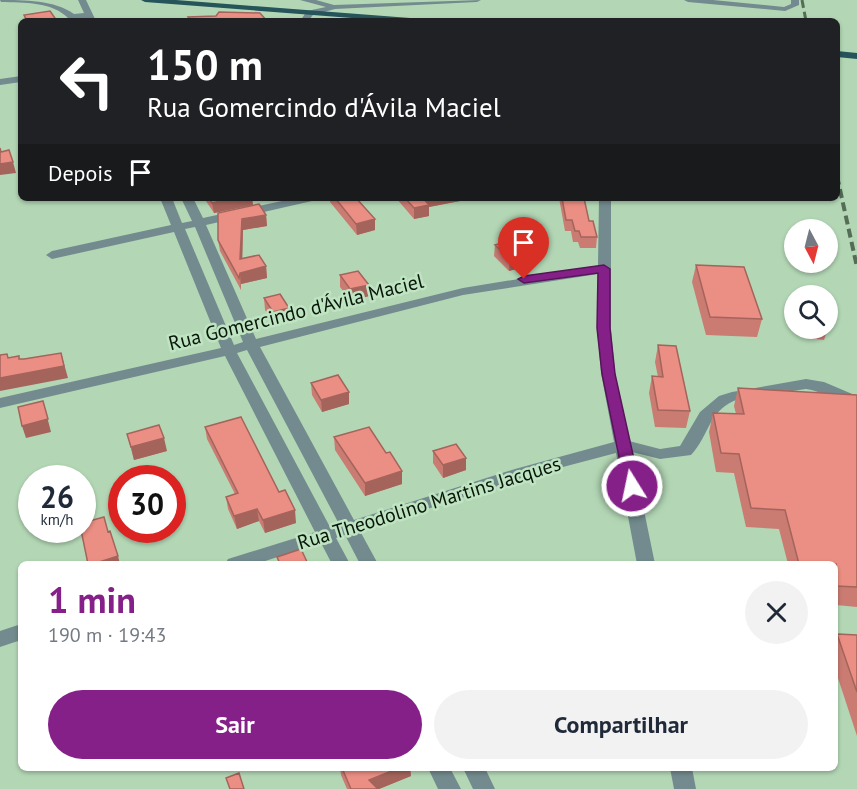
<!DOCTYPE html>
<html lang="pt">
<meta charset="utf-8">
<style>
body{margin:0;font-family:"PT Sans",sans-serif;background:#f2f2f3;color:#1f2937;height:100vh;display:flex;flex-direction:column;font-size:22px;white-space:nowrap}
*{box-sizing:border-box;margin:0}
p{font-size:20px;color:#747a83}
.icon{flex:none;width:33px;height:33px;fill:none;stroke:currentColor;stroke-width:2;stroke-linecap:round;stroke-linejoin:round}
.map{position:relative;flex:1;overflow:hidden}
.side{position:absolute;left:18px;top:561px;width:820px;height:210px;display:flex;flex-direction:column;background:#fff;border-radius:9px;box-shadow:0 2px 4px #0004}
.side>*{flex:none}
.top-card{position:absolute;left:18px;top:18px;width:822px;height:183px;border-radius:9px;box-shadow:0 2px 4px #0004;background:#202124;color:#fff;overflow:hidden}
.needle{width:39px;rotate:173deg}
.fabs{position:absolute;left:784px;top:219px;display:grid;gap:12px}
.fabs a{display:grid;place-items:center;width:54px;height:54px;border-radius:50%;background:#fff;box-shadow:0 2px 4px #0004;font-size:30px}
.speed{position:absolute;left:18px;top:465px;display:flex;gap:12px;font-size:30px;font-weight:700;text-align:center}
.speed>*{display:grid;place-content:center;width:78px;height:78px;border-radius:50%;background:#fff;box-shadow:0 2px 4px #0004;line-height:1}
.speed small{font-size:15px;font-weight:400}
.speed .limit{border:9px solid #d22;background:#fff;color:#111}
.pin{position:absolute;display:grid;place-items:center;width:51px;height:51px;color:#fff;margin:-62px -26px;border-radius:50% 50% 50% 0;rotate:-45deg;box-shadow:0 0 6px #0007}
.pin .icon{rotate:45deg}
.me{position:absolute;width:66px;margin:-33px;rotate:350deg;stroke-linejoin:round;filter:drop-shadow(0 0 4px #0008)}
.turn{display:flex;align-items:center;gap:21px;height:126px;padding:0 30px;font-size:27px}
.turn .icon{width:78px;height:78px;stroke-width:2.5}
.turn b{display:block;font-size:42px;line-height:51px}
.then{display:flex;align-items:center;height:57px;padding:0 30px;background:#0003;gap:12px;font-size:22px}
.round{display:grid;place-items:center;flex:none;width:63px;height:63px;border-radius:32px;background:#f2f2f3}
.head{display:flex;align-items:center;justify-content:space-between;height:102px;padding:0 30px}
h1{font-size:36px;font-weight:800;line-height:45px;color:#862089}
.cta{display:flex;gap:12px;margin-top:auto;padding:12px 30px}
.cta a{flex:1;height:69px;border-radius:36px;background:#862089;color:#fff;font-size:24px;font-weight:800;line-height:69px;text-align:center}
.cta a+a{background:#f2f2f3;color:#1f2937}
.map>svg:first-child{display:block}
</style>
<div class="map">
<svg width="857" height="789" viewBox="0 0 857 789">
<rect width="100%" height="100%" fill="#b3d7b5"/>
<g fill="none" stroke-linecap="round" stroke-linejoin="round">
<path fill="#738b8e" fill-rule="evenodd" d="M0,0c24,0 55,0 74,14l10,-1 -6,-13h8l10,21h-8l-2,-3 -17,1c-17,-18 -45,-16 -68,-17z
M300,0h16l18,5 147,-5 -4,2 -142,7 -22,6 -5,6h-8l7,-10 19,-4z
M684,0h29l71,7 7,-3v-4h8v5l-14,6 -97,-9z
M21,76v6l-21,3v-6z
M160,198h12l10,25 10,-2 -11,-23h12l10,20 93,-20h22l-6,3 -106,24 50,114 207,-51 135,-22 1,-68h12v131l4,44 14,68 31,8 20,-3 20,-34 19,-16 13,-4 74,-13 18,3 33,14v7c-16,5 -34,-13 -51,-14l-67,10c-31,10 -29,36 -48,56l-31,4 -28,-7 23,112h-18l-21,-111 -91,24 -165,54 18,33h-18l-15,-29 -9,3 14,26h-18l-11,-21 -65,21h-31l3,-5 87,-27 -90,-176 -225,52v-10l221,-50 -47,-116 -122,27 -6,-4 6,-4 119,-26zM195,227l48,115 -9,3 -49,-116zM598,274l-1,55 4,44 13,69 -99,27 -161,51 -94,-173 203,-52zM247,350l92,174 -9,3 -93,-174z
M21,624v16l-21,7v-16z
M428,768h22l11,21h-23z
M463,768h22l10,21h-22z
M670,768h22l4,21h-22z"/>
<path fill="#26545b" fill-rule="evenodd" d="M141,0h35l247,19 4,2h-36l-246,-19z
M837,51l20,2v6l-20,-2z"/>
<path stroke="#556c56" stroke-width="3" stroke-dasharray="8 4" stroke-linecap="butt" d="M802,0l4,21"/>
<path stroke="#556c56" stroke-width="4" stroke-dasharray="9 4.5" stroke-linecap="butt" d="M837,176l20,91"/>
</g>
<path fill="#ca7b72" d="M204,198h48l1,7 -39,8z
M330,198h26l19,32 -18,5 -27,-33z
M396,198h64v3l-31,6v9l-15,3z
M559,198h25l5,23 8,16 -1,11h-16l-2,-6h-5l-2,-11h-6z
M266,215l1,11 -24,4 -1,29 24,7 1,12 -26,6v6l-21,-39 -2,-11z
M495,245l40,19 -26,7 -15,-15z
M696,265l66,54 -5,18 -51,-2 -14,-53z
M340,275l29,21 -18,5 -11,-14z
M264,298l27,22 -17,4 -9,-14z
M805,328h23l-4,12 -16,-2z
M658,345l32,66 -4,17 -31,-1 -6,-34 3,-17 6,1 -3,-15z
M311,383l38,9v12l-27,8 -10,-17z
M738,388l119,7v212l-21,-2v-41h-48l-9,-35 -33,-2 -12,-54 -18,-1 -7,-40 4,-19 23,1 -2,-8z
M205,427l74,65 17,31 -31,10 -6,-12 -22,8 -9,-20 -2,-12 9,-3 -28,-55z
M127,434l40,17 -33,9z
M334,437l68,47 -37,12 -30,-46z
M433,451l33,7v12l-23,8 -10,-15z
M837,634l20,1v101l-21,-64v-35z
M340,768h70l1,8 -32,13h-32l-6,-14z"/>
<path fill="#a4645c" d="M13,162l3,11 -16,2v-11z
M233,198h19l1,7 -39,8 -2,-10z
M423,198h37v3l-31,6v9l-15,3v-11z
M266,215l1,11 -24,4 -1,41 -2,-12 2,-40z
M375,219v11l-18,5 -1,-11z
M536,253l-1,11 -26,7 1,-12z
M266,266l1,12 -26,6v6l-1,-17z
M369,285v11l-18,5 -1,-12z
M289,308l2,12 -17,4 -1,-12z
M61,353l7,25 -68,13v-13z
M349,392v12l-27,8 -1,-12z
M43,401l8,31 -25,6 -4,-12z
M164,438l3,13 -33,9 -3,-13z
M466,458v12l-23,8v-13z
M402,471v13l-37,12v-13z
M257,509l2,12 -22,8 -3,-13z
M295,510l1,13 -31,10 -2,-13z
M118,556l2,8h-27z
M399,768h11l1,8 -32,13h-10v-9z"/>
<path fill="#eb8f84" stroke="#a4645c" stroke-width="1.5" d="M50,11l7,10h-30l-3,-6z
M219,12l41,1 7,8h-76l-3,-4 28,-1z
M0,148l1,4 8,-2 4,12 -13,2z
M209,198h24l-21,5z
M335,198h21l19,21 -19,5z
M405,198h18l6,7 -15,3z
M562,198h22l5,23h4l4,16h-16l-2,-6h-4l-3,-11h-6z
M259,204l7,11 -24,4 -2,40 19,-4 7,11 -26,7 -1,5 -21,-38v-27z
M514,240l4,4 7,-1 11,10 -26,6 -15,-14z
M696,265l48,2 18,52 -52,-2z
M358,271l11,14 -19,4 -10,-14z
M280,294l9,14 -16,4 -9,-14z
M658,345l18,1 14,65 -32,-1 -6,-34 11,1z
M61,353l3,13 -64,12v-23l7,-1 1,4 11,-2v3h5z
M338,375l11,17 -28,8 -10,-17z
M738,388l119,7v192l-21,-1v-22h-37l-14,-54 -34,-2 -12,-54 -18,-1 -8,-40 31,1z
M43,401l5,18 -26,7 -4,-19z
M241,417l38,75 6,-2 10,20 -32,10 -6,-11 -23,7 -8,-19 12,-4 -33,-66z
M159,425l5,13 -33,9 -4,-13z
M369,427l17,26 4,-1 12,19 -37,12 -31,-46z
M456,444l10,14 -23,7 -10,-14z
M104,517l4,15 2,-1 8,25 -25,8h-5l-7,-34h1v-7z
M301,549l7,15h-28l-3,-7z
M837,634l20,1v57z
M342,768h57l-30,12 9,9h-27z
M239,773l5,16h-14l-4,-11z"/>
<path fill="#862089" stroke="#571559" stroke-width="1.5" d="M604,265l6,4v59l5,46 25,112 -8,6 -7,-6 -23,-112 -5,-46 1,-55 -74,10 -6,-4 6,-3z"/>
<g text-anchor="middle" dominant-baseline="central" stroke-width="5" stroke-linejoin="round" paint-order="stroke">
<g font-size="20" fill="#09160a" stroke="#bfe4c2">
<text transform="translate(296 312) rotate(-14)">Rua Gomercindo d'Ávila Maciel</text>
<text transform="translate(429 503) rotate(-17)">Rua Theodolino Martins Jacques</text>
</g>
</g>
</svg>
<div class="fabs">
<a><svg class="needle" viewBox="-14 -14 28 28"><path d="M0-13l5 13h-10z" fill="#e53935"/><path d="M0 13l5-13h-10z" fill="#747a83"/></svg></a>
<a><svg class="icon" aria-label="search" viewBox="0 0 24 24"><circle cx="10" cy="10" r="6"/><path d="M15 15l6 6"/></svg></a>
</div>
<div class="speed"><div>26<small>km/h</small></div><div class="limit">30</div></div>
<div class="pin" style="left:524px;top:279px;background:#d93025"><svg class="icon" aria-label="arrive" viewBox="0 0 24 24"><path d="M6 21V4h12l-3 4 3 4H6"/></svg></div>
<svg class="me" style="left:632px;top:486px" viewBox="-20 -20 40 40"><circle r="17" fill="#862089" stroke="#fff" stroke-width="3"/><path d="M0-11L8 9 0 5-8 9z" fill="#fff"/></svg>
<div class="top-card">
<div class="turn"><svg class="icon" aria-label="left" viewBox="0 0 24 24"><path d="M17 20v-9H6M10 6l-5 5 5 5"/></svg><div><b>150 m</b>Rua Gomercindo d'Ávila Maciel</div></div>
<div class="then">Depois<svg class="icon" aria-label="arrive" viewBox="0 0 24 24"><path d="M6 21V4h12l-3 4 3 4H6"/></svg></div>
</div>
<section class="side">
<div class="head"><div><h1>1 min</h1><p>190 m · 19:43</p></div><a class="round"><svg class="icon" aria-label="close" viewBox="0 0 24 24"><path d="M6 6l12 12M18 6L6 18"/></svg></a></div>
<div class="cta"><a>Sair</a><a>Compartilhar</a></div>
</section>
</div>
